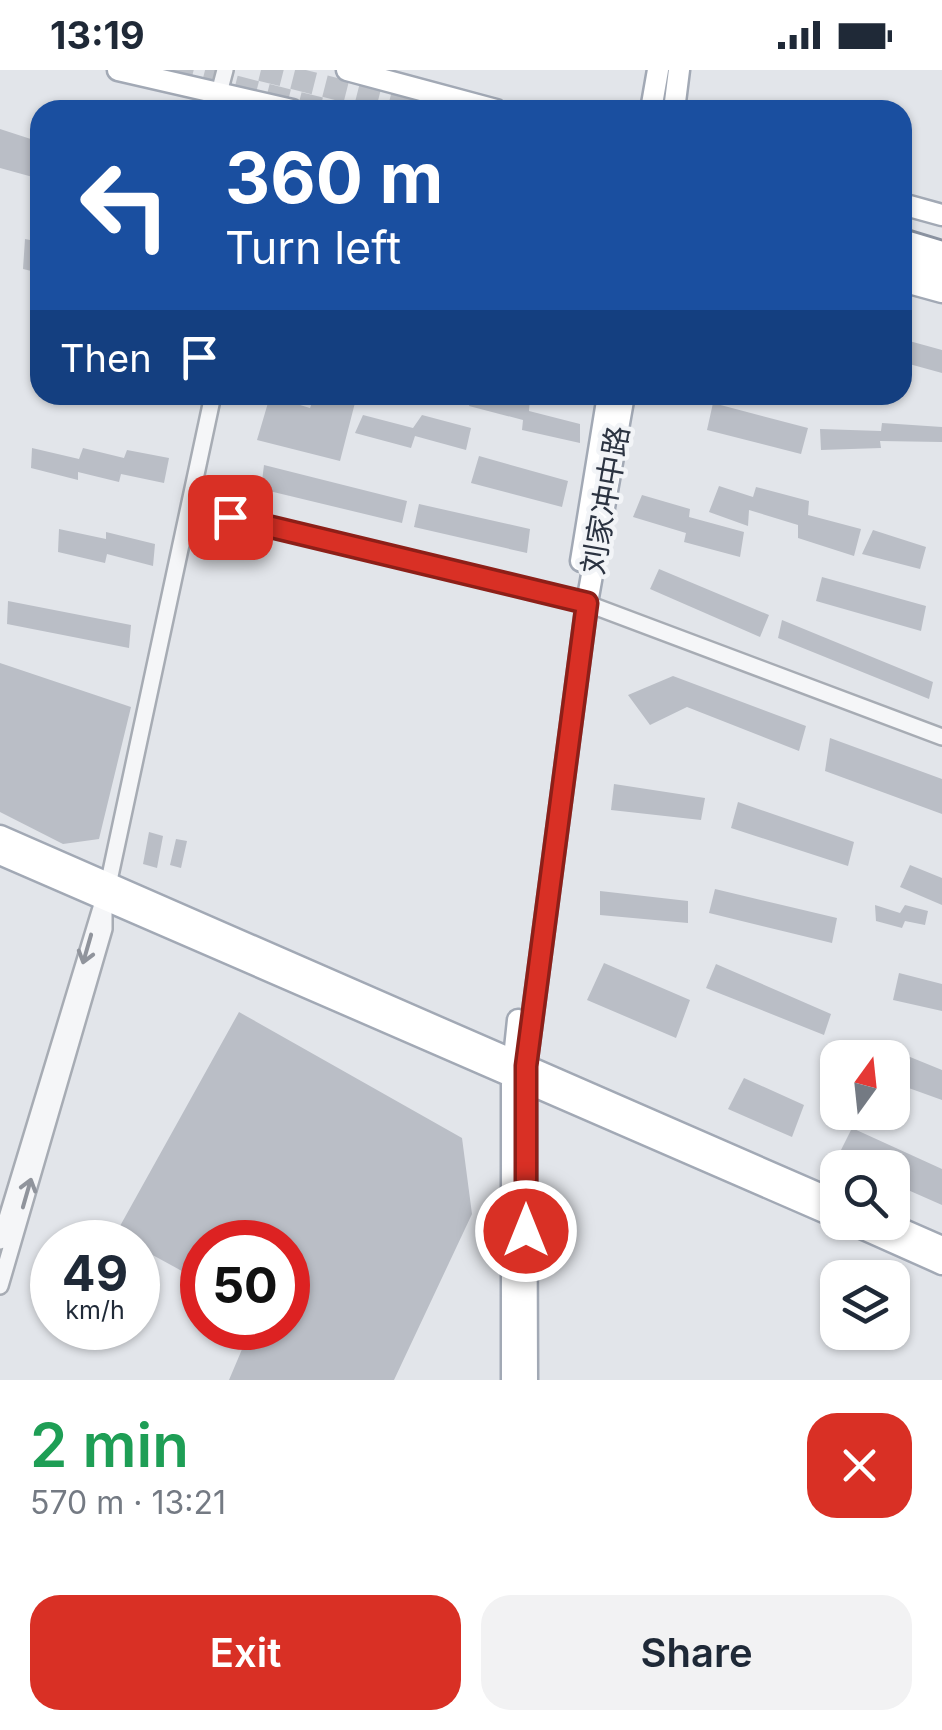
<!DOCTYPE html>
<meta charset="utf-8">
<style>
body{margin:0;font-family:Inter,"Noto Sans SC",sans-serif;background:#f2f2f3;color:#1f2937;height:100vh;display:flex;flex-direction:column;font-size:38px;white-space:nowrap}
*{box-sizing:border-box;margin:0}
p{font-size:32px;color:#747a83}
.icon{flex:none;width:55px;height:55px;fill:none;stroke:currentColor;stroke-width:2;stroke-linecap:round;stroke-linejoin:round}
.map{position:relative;height:1310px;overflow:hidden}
.panel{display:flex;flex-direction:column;background:#fff;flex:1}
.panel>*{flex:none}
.top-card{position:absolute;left:30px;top:30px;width:882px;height:305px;border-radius:30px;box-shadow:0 2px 8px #0004;background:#1a4fa0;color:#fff;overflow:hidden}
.needle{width:65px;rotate:15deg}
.tools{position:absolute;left:820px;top:970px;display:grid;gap:20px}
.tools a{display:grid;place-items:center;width:90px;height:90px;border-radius:20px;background:#fff;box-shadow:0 2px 8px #0004;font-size:50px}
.speed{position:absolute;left:30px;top:1150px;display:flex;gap:20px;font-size:50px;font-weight:700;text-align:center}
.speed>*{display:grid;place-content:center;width:130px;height:130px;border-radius:50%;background:#fff;box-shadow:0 2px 8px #0004;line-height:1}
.speed small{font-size:25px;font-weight:400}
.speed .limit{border:15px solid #d22;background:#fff;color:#111}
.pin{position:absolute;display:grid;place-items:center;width:85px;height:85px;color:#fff;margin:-42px;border-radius:20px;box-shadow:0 5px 15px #0006}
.me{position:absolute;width:110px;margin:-55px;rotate:0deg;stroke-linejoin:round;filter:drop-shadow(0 0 8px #0008)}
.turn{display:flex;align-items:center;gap:35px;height:210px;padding:0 30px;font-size:45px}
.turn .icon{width:130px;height:130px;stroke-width:2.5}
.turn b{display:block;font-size:70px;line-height:85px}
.then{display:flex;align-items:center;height:95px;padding:0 30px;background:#0003;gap:20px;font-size:38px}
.round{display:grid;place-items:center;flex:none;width:105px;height:105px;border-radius:30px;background:#f2f2f3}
.headline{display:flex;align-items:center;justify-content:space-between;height:170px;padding:0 30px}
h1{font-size:60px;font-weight:600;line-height:75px;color:#1e9e55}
.primary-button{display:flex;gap:20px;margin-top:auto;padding:20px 30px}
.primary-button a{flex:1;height:115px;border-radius:30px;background:#d93025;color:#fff;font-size:40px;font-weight:600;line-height:115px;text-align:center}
.primary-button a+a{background:#f2f2f3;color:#1f2937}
.status{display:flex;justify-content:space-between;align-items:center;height:70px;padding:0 50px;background:#fff;direction:ltr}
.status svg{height:28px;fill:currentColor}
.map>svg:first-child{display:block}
</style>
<div class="status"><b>13:19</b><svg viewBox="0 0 49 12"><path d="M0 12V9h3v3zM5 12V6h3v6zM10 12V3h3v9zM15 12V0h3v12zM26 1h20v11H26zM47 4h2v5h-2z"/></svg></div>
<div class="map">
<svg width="942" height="1310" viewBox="0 0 942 1310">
<rect width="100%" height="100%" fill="#e2e5ea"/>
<path fill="#babec6" d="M0,59l40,13v37l-40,-11z
M25,169l15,3v31l-17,-4z
M902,269l40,11v23l-40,-11z
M315,325h42l-17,66 -83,-21 13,-44 40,12z
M474,325l56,3 -1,13 51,13v19l-58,-13 1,-10 -54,-14z
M713,333l95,25 -7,26 -94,-24z
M363,345l50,13 9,-13 49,13 -5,22 -51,-14 -4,12 -56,-15z
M882,353l60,4v15l-62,-1 1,7 -60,2 -1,-21 61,2z
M32,378l47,11 4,-11 41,10 3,-8 42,8 -5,25 -43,-9 -2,8 -41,-10v8l-47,-12z
M479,386l89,25 -6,26 -91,-24z
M264,395l143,36 -5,22 -141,-34z
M719,416l34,11 3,-10 53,14 -1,14 53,14 -7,27 -56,-18v-13l-49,-15 -1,16 -39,-14z
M642,425l48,14 -1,8 55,15 -4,25 -56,-15 2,-9 -53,-16z
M419,434l111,25 -3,24 -113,-26z
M59,459l47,10v-7l49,12 -2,22 -46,-12 -2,9 -47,-11z
M873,460l53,17 -6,22 -58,-15z
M659,499l110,46 -9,22 -110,-48z
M822,507l104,29 -5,25 -105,-30z
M8,531l123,24 -2,23 -122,-24z
M782,550l151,62 -4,17 -151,-61z
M0,593l131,44 -32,132 -36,5 -63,-32z
M673,606l133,50 -7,25 -112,-44 -37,18 -22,-30z
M830,668l112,41v35l-117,-43z
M614,714l91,14 -4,22 -90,-10z
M738,732l116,40 -6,24 -117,-38z
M149,762l14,4 -6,32 -14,-4z
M176,769l11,2 -6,27 -11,-3z
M910,795l32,13v27l-42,-18z
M715,819l122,29 -5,25 -123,-30z
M600,821l88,10v22l-88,-8z
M875,835l25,8 5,-8 23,6 -3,14 -20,-4 -3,7 -26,-7z
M604,893l86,37 -14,38 -89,-38z
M716,894l115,50 -7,21 -118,-47z
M899,903l43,11v27l-49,-11z
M239,942l223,126 10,76 -78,166h-165l22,-52h37v-86h-86v40l-64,-35v-5l-23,-7z
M883,976l59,24v30l-50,-18v-24h-12z
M744,1008l60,27 -12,32 -64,-28z
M852,1058l90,41v36l-50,-22v-15h-33l-22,-10z"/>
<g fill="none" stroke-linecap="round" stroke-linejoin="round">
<path stroke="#bdc1c8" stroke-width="22" stroke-dasharray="22 11" stroke-linecap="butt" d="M171,0l156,40
M261,0l158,40"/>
<defs>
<path id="minor" d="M219,23l6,-23
M192,438l383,91 367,138
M107,820l106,-495
M0,1171l104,-343v31l-104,357"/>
<path id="major" d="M118,0l174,40
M347,0l149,40
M651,40l7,-40
M674,40l5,-40
M902,134l40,11
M902,211l40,11
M581,491l27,-166
M0,766l838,366
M0,784l838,364
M848,1152l94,42
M885,1152l57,25
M512,1310v-303l6,-57
M527,1310l-1,-314 61,-463 37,-208"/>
<path id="highway" d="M902,171l40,12
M902,194l40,11"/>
</defs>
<use href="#minor" stroke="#a7acb4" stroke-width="20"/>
<use href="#major" stroke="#a2a9b5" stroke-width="25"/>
<use href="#highway" stroke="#8a92a0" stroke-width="28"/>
<use href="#minor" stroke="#f5f6f8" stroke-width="15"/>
<use href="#major" stroke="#fff" stroke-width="20"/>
<use href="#highway" stroke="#fff" stroke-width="22"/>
</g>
<defs><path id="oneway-shaft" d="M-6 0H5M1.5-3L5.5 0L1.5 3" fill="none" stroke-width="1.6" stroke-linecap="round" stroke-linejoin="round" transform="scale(2.5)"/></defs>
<g stroke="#90949c">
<use href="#oneway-shaft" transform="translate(87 879) rotate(106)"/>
<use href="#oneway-shaft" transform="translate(27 1123) rotate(-74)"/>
</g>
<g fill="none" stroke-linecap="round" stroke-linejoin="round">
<defs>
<path id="route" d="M230,447l357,86 -61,463v165"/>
</defs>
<use href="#route" stroke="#8d1f18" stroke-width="25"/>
<use href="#route" stroke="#d93025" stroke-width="18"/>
</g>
<g text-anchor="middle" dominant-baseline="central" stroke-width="9" stroke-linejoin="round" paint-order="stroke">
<g font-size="30" fill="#2b3341" stroke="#f2f4f7">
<text transform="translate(605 430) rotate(-80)">刘家冲中路</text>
</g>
</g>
</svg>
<div class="tools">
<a><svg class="needle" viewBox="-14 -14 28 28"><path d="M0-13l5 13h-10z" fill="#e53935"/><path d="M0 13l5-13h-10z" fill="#747a83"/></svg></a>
<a><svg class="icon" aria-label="search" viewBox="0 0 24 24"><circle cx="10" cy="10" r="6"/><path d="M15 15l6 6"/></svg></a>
<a><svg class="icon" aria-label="layers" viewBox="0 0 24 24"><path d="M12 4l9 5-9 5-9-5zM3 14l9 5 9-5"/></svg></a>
</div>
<div class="speed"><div>49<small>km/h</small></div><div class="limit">50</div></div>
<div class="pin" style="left:230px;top:447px;background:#d93025"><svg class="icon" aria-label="arrive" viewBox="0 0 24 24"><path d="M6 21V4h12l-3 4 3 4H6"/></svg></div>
<svg class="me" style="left:526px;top:1161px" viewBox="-20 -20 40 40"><circle r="17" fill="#d93025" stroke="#fff" stroke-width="3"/><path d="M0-11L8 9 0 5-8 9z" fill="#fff"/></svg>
<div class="top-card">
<div class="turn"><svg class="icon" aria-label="left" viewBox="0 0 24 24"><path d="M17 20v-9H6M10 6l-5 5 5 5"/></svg><div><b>360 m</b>Turn left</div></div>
<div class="then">Then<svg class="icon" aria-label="arrive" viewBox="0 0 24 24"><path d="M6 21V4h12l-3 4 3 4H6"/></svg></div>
</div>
</div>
<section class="panel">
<div class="headline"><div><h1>2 min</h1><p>570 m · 13:21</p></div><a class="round" style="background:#d93025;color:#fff"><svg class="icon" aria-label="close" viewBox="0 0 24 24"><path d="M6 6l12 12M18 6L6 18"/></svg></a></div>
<div class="primary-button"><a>Exit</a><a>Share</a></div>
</section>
